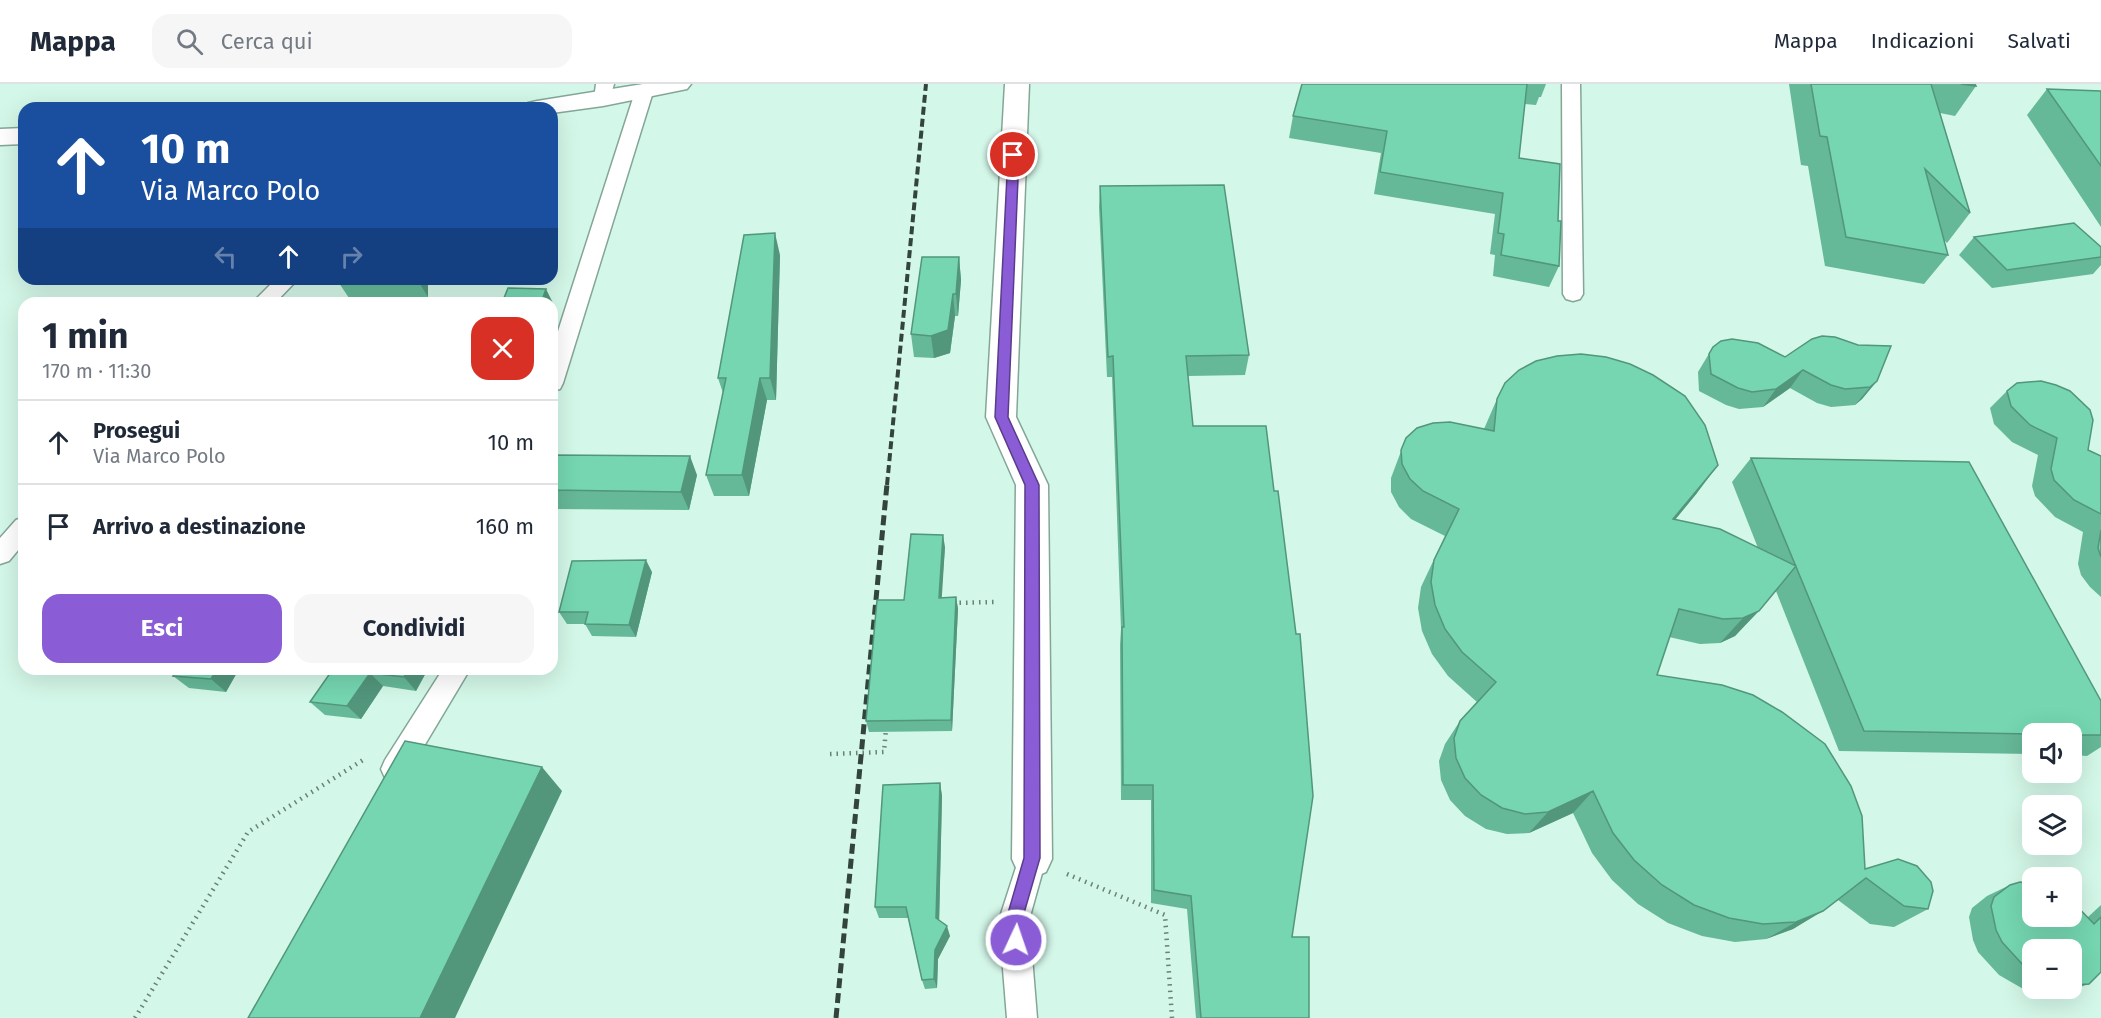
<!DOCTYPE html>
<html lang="it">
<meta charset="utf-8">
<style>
body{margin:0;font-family:"Fira Sans",sans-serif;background:#f6f6f7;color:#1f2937;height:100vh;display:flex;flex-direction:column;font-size:22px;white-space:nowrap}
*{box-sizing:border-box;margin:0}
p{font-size:20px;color:#747a83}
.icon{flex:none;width:33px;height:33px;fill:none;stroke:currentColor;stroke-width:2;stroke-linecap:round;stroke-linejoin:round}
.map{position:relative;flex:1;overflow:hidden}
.sheet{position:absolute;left:18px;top:213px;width:540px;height:378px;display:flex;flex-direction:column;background:#fff;border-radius:18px;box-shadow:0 6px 24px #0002}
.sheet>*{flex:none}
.banner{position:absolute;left:18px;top:18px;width:540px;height:183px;border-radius:18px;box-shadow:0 6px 24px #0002;background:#1a4fa0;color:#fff;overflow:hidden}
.controls{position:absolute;left:2022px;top:639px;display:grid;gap:12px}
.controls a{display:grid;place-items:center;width:60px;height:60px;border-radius:12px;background:#fff;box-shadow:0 6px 24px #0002;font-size:30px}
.pin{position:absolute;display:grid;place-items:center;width:51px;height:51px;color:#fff;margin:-26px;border:3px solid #fff;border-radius:50%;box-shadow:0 2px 6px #0007}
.me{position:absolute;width:66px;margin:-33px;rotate:3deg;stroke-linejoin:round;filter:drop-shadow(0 0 4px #0008)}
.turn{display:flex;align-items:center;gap:21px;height:126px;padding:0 24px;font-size:27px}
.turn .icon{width:78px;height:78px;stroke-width:2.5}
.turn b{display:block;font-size:42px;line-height:51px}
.lanes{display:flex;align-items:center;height:57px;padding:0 24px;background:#0003;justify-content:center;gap:30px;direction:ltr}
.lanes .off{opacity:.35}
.round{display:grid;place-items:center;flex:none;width:63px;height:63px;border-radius:18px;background:#f6f6f7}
.head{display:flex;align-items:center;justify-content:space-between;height:102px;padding:0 24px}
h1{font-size:36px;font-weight:700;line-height:45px}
.button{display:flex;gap:12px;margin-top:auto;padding:12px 24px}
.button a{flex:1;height:69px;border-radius:18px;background:#8a5cd5;color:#fff;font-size:24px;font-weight:700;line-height:69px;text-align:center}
.button a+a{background:#f6f6f7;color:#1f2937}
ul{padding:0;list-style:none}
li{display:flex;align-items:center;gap:18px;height:84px;padding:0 24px;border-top:2px solid #e0e1e3}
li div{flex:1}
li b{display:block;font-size:22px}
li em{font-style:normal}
header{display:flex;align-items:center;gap:36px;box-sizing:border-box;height:84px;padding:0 30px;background:#fff;border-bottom:2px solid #e0e1e3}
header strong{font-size:28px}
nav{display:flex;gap:33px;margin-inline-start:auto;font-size:21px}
.search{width:420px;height:54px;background:#f6f6f7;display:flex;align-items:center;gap:15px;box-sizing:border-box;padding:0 21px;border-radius:18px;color:#747a83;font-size:22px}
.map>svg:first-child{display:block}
</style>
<header>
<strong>Mappa</strong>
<div class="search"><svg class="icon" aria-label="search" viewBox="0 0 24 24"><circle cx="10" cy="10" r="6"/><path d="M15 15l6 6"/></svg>Cerca qui</div>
<nav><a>Mappa</a><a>Indicazioni</a><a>Salvati</a></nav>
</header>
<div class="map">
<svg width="2101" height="934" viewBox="0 0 2101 934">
<rect width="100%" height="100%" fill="#d3f7e8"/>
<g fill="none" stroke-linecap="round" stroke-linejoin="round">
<defs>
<path id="service" d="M596,0h18l-5,19h-12l-3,-4z
M1562,0h18l3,210 -3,5 -7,2 -7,-2 -3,-5z
M644,3l6,1 3,4 -90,291 -3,6 -8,2v-41l83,-258 3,-4z
M276,195h22l-23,24h-23z
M24,433v26l-15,18 -9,3v-26l16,-18z
M443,585h27l-65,109 -10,4 -10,-4 -4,-9 4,-9z
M1032,761l10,4 4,10 -17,61 8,98h-30l-8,-98 23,-71z"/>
<path id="minor" d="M1005,0h24l-13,333 32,68 4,374 -6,13 -14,6 -14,-6 -6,-13 4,-374 -30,-68z"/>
<path id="tertiary" d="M643,0h48l-4,5 -84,17 -51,7v-5h-27l3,-5 9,-2z
M24,44v16l-24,1v-16z"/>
</defs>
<use href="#service" stroke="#84a697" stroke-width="3"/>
<use href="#minor" stroke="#84a697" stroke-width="3"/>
<use href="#tertiary" stroke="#84a697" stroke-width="3"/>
<path stroke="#698177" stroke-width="4.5" stroke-dasharray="1.5 5" stroke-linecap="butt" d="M953,519l41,-1
M830,670l54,-2 2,-23
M1067,790l98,41 7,103
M135,934l113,-186 115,-72"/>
<use href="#service" fill="#fff" fill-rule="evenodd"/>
<use href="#minor" fill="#fff" fill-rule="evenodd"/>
<use href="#tertiary" fill="#fff" fill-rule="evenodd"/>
<path stroke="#32443d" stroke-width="4" stroke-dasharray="8 4" stroke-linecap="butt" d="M887,401l39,-401"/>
<path stroke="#32443d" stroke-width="5" stroke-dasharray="10 5" stroke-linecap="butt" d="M836,934l51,-534"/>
</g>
<path fill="#65b898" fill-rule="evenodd" d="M1302,0h244l-5,13h-2l-3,8 -11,-1 -6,54 39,63 1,45 -10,21 -56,-11 2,-21 -5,-1 5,-40 -121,-20 7,-41 -92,-15 4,-22z
M1789,0h186l1,2 -21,30 -15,-3 30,100 -23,30 -3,-3 4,15 -24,29 -99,-18 -17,-100 -7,-1z
M2047,5l54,2v136l-74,-112z
M1100,102l149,169 -4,20 -57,1 5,50 99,511 17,81h-113l-9,-109 -36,-6v-103h-30l-1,-155 1,-16 -9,-252h-5l-8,-170z
M1974,153l127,10v18l-8,9 -101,14 -33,-33z
M780,171l-4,145h-9l-18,96h-35l-8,-21 17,-82 -5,-15z
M959,173l2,23 -3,36h-3l-5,37 -16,5 -20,-1 -3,-23z
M341,195h89l-2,6v12l-77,4 -12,-18z
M1713,263l72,10 92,24 -15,18 -7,6 -24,2 -14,-4 -27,-15 -27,19 -24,2 -13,-4 -27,-14 -1,-19z
M2007,307l81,59 13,6v141l-11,-10 -9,-12 -3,-11 5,-32 -28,-15 -20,-21 -3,-10 6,-31 -26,-13 -18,-18 -4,-16z
M1497,315l200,94 -22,27 83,28 -26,-66 19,-24 350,243v46l-14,9 -15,-1v-21h-40v20l-193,-3 -63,-160 -41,45 -15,7 -20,1 -31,-7 -12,38 208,194 63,40 -34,18 -24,-3 -32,-24 -45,29 -27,10 -31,3 -33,-6 -34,-13 -30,-19 -26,-24 -20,-27 -19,-40 -44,20 -22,1 -21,-5 -21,-13 -15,-16 -9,-20 -2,-19 6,-17 15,-23 17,-19 -29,-26 -16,-22 -10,-23 -4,-23 3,-21 24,-51 -34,-17 -12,-12 -8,-15v-14l15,-40 78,-9z
M552,371l145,20 -8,35 -137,-1z
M945,463l-4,51 15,-1 2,12 -6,122 -83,1 -3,-11 38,-121z
M652,488l-16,65 -44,-1 -7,-12h-18l-8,-12z
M239,585l-13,23 -37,-4 -16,-12z
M333,585h95l-12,22 -33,-5 -22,33 -36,-4 -15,-13z
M940,699l2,13 -3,124 11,16 -12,23 -1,29 -12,1 -3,-9 -14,-62h-29l-4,-11z
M2010,801l78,32 13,-12v67l-12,12 -26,9 -24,2 -14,-5 -26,-15 -21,-23 -5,-12 -4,-23 3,-9 15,-12zM2032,866h40v38h-40z"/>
<path fill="#52967c" d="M775,149l5,22 -4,145 -6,-22z
M959,173l2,23 -3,36 -2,-22z
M417,195h13l-2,6v12z
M546,205l10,20 -4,9v-15h-11z
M953,210l2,22 -5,37 -16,5 -3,-22z
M1803,286l-13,18 -27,19 13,-18z
M760,294l7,22 -18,96 -7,-21z
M1877,297l-15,18 -7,6 15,-18z
M690,372l7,19 -8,35 -8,-18z
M1718,381l-21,28 -44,53 20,-27z
M943,451l2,12 -4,63 -2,-12z
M646,476l6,12 -16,65 -7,-12z
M956,513l2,12 -6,122 -1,-11z
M1759,527l-24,25 -15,7 23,-25z
M217,585h22l-13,23 -15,-13z
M408,585h20l-12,22 -12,-14z
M370,589l13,13 -22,33 -14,-13z
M542,683l20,24 -107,227h-35z
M940,699l2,13 -3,132 -3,-10z
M1593,707l-20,22 -44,20 19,-21z
M1823,827l-30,18 -27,10 30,-17z
M947,842l3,10 -12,23 -1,29 -3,-9 1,-29z"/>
<path fill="#75d6b1" stroke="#52967c" stroke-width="1.5" d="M1302,0h225l-8,74 41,6 -2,57h3l-2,45 -58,-11 3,-21 -6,-1 5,-40 -123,-21 7,-41 -94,-15z
M1811,0h120l39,129 -45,-44 23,86 -102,-18 -19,-100 -7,-1z
M1961,0h14l1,2z
M2047,5l54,2v75z
M1224,101l25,170 -63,1 7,70h73l8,65h4l18,143h4l13,162 -21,141h17v81h-108l-10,-122 -37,-6 -1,-105h-30l-1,-158h2l-11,-271 -5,1 -8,-171z
M2074,139l27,24v10l-94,13 -33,-33z
M775,149l-5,145h-10l-18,97h-36l20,-97h-8l26,-143z
M922,173h37l-3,37h-3l-5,36 -17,6 -20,-2z
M341,195h73l-75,4z
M508,204l38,1 -5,14h-39z
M1822,252l13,1 23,8 33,1 -14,35 -7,6 -25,2 -14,-4 -28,-15 -27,19 -24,3 -14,-4 -27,-14 -2,-20 4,-7 8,-6 11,-2 26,4 27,14 27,-18z
M1581,270l25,3 24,7 23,11 32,21 20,29 13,40 -45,54 47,10 76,37 -37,45 -16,7 -20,1 -44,-10 -22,66 65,10 31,10 29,17 43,32 26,42 11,30 3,53 33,-10 19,7 14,16 2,9 -5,18 -24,-3 -38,-28 -43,33 -27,11 -33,2 -34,-6 -35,-13 -32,-20 -28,-25 -21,-27 -20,-42 -45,21 -23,2 -23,-6 -21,-13 -16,-17 -9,-20 -2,-20 6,-17 36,-39 -34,-30 -17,-23 -10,-24 -4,-23 3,-22 25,-51 -36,-18 -13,-12 -8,-15 -1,-14 5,-12 11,-10 16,-5 17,-1 44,9 3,-32 8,-16 14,-13 17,-9 21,-5z
M2041,297l15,4 14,6 20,19 3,10 -5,30 13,6v58l-27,-14 -20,-20 -3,-11 6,-31 -27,-13 -19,-19 -4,-15 10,-8z
M552,371l138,1 -9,36 -129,-2z
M1751,374l218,4 132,239v34h-29v-1h-40l-168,-3z
M2101,446v27l-3,-9z
M911,450l32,1 -4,63 17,-1 -5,123 -85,1 11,-121h27z
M646,476l-17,65 -44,-1 3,-12h-29l13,-51z
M177,585h40l-6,10 -38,-3z
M333,585h75l-4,8 -34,-4 -23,33 -37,-4z
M405,657l137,26 -122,251h-172z
M940,699l-4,135 11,8 -12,24 -1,29 -12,1 -16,-73h-31l8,-122z
M2020,798l12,2v32h40v-15l22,23 7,-7v55l-12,12 -17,1v-35h-40v21l-9,-6 -21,-23 -6,-12 -5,-24 3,-9 16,-12z"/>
<path fill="#8a5cd5" stroke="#5a3c8a" stroke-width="1.5" d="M1013,68l6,3 -11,262 31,68 1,373 -18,62 2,20 -3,6 -5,2 -6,-2 -4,-26 18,-62 1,-373 -30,-68 13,-262z"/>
</svg>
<div class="controls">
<a><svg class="icon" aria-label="sound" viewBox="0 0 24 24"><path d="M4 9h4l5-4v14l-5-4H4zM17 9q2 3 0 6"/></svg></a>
<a><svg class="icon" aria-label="layers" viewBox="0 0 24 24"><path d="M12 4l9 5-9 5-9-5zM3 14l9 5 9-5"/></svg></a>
<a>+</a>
<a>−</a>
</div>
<div class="pin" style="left:1013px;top:71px;background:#d93025"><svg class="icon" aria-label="arrive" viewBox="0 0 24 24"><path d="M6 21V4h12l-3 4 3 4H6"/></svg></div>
<svg class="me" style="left:1016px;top:856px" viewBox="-20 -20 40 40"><circle r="17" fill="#8a5cd5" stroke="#fff" stroke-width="3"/><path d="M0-11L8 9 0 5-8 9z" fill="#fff"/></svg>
<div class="banner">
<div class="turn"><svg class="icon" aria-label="ahead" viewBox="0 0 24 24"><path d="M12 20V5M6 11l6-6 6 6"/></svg><div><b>10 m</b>Via Marco Polo</div></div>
<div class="lanes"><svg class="icon off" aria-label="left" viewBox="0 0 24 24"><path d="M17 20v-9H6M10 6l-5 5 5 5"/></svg><svg class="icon" aria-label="ahead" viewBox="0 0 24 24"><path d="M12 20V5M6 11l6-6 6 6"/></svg><svg class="icon off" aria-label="right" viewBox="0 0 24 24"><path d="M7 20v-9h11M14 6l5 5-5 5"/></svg></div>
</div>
<section class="sheet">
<div class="head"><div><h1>1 min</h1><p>170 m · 11:30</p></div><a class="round" style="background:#d93025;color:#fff"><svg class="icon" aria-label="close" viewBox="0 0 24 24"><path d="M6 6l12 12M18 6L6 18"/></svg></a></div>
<ul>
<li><svg class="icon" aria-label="ahead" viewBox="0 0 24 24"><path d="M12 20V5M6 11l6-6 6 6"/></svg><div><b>Prosegui</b><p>Via Marco Polo</p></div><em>10 m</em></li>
<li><svg class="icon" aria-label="arrive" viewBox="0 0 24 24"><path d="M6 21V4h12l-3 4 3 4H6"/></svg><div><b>Arrivo a destinazione</b></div><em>160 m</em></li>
</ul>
<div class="button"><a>Esci</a><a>Condividi</a></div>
</section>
</div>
